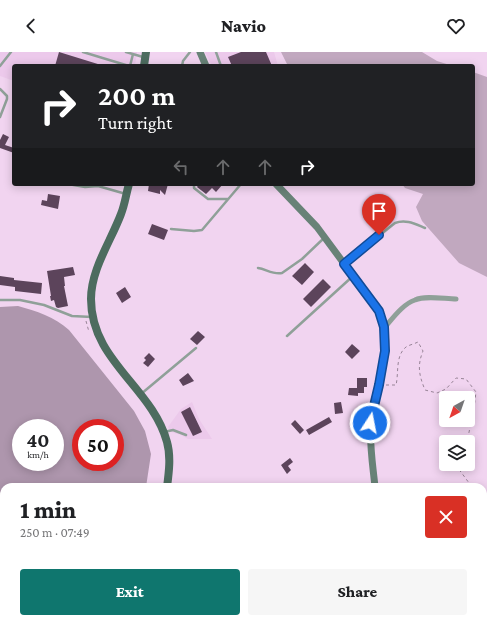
<!DOCTYPE html>
<meta charset="utf-8">
<style>
body{margin:0;font-family:"Crimson Pro",serif;background:#f6f6f6;color:#202124;height:100vh;display:flex;flex-direction:column;font-size:15px;white-space:nowrap}
*{box-sizing:border-box;margin:0}
p{font-size:13px;color:#757577}
.icon{flex:none;width:22px;height:22px;fill:none;stroke:currentColor;stroke-width:2;stroke-linecap:round;stroke-linejoin:round}
.map{position:relative;flex:1;overflow:hidden}
.drawer{position:absolute;left:0px;top:431px;width:487px;height:140px;display:flex;flex-direction:column;background:#fff;border-radius:12px 12px 0 0;box-shadow:0 2px 10px #0003}
.drawer>*{flex:none}
.guide{position:absolute;left:12px;top:12px;width:463px;height:122px;border-radius:4px;box-shadow:0 2px 10px #0003;background:#202124;color:#fff;overflow:hidden}
.needle{width:26px;rotate:220deg}
.controls{position:absolute;left:439px;top:339px;display:grid;gap:8px}
.controls a{display:grid;place-items:center;width:36px;height:36px;border-radius:4px;background:#fff;box-shadow:0 2px 10px #0003;font-size:20px}
.speed{position:absolute;left:12px;top:367px;display:flex;gap:8px;font-size:20px;font-weight:700;text-align:center}
.speed>*{display:grid;place-content:center;width:52px;height:52px;border-radius:50%;background:#fff;box-shadow:0 2px 10px #0003;line-height:1}
.speed small{font-size:10px;font-weight:400}
.speed .limit{border:6px solid #d22;background:#fff;color:#111}
.pin{position:absolute;display:grid;place-items:center;width:34px;height:34px;color:#fff;margin:-41px -17px;border-radius:50% 50% 50% 0;rotate:-45deg;box-shadow:0 0 4px #0007}
.pin .icon{rotate:45deg}
.me{position:absolute;width:44px;margin:-22px;rotate:11deg;stroke-linejoin:round;filter:drop-shadow(0 0 3px #0008)}
.turn{display:flex;align-items:center;gap:14px;height:84px;padding:0 20px;font-size:18px}
.turn .icon{width:52px;height:52px;stroke-width:2.5}
.turn b{display:block;font-size:28px;line-height:34px}
.lanes{display:flex;align-items:center;height:38px;padding:0 20px;background:#0003;justify-content:center;gap:20px;direction:ltr}
.lanes .off{opacity:.35}
.round{display:grid;place-items:center;flex:none;width:42px;height:42px;border-radius:4px;background:#f6f6f6}
.summary{display:flex;align-items:center;justify-content:space-between;height:68px;padding:0 20px}
h1{font-size:24px;font-weight:800;line-height:30px}
.button{display:flex;gap:8px;margin-top:auto;padding:8px 20px}
.button a{flex:1;height:46px;border-radius:4px;background:#0f766e;color:#fff;font-size:16px;font-weight:800;line-height:46px;text-align:center}
.button a+a{background:#f6f6f6;color:#202124}
header{display:flex;justify-content:space-between;align-items:center;height:52px;padding:0 20px;background:#fff;font-size:18px;font-weight:800}
.map>svg:first-child{display:block}
</style>
<header><svg class="icon" aria-label="back" viewBox="0 0 24 24"><path d="M15 5l-7 7 7 7"/></svg>Navio<svg class="icon" aria-label="heart" viewBox="0 0 24 24"><path d="M12 20l-8-8c-3-5 5-10 8-4 3-6 11-1 8 4z"/></svg></header>
<div class="map">
<svg width="487" height="571" viewBox="0 0 487 571">
<rect width="100%" height="100%" fill="#f1d4f0"/>
<path fill="#ecc9eb" d="M0,0h137l-2,14h-121v15l-14,-5z
M205,0h69l4,14h-66z
M192,350l7,17 13,20h-24l-7,-4 -10,-3 -3,-5 5,-7 8,-11z"/>
<path fill="#c1a8bf" d="M281,0h141l15,9 16,5h-165z
M473,20l14,5v200l-28,-14 -37,-42 -6,-14 7,-13 -18,-6 -3,-4h71z"/>
<path fill="#ae96ad" fill-rule="evenodd" d="M18,254c18,5 37,11 51,24l65,81 11,20 6,23 -5,33h-142v132h150v4h-154v-316zM21,376h34v34h-34zM81,376h34v34h-34z"/>
<path fill="#5c445b" d="M59,0l42,13v1h-46z
M241,0h25l6,14h-40l-4,-9z
M3,82l6,3 -4,8 9,3v5l-14,-5v-8z
M149,132h19l-3,11 -5,-5v4l-12,-3z
M199,132h24l-7,8 -4,-4 -6,6 -9,-7z
M48,142l12,2 -2,13 -17,-4 1,-5 5,1z
M152,172l16,6 -4,10 -16,-6z
M305,211l9,9 -12,13 -10,-9z
M73,215l2,8 -11,2 1,9h-1l4,20 -10,2 -2,-1 -2,-7 -3,1 -1,-5h1l-4,-25z
M0,224l14,2v2l28,3 -1,11 -26,-3v-4l-15,-2z
M323,227l8,8 -20,20 -8,-8z
M125,235l6,10 -9,6 -6,-10z
M198,279l7,6 -8,8 -7,-6z
M352,292l8,7 -8,8 -7,-7z
M149,301l6,6 -7,8 -5,-4 3,-3 -2,-2z
M188,321l6,8 -11,5 -4,-6z
M357,326h10v9h-3v6h-6v3l-10,-1 1,-7h8z
M341,350l2,11 -8,1 -1,-11z
M190,355l12,25 -9,4 -12,-24z
M329,365l3,5 -23,13 -3,-5z
M295,368l9,10 -4,4 -9,-10z
M290,406l3,4 -5,4 3,4 -4,4 -6,-9z"/>
<g fill="none" stroke-linecap="round" stroke-linejoin="round">
<path stroke="#988497" stroke-width="1" stroke-dasharray="3 3" stroke-linecap="butt" d="M86,269l3,11
M386,333h10c3,-12 -1,-29 10,-38 3,-2 8,-3 12,-5l5,9c-6,15 -4,24 2,39l12,3 9,-4 10,-11 10,1 10,13 -2,16 -7,34
M458,412v4l14,19
M483,447l4,5"/>
<path stroke="#8fa098" stroke-width="2.5" d="M83,0l46,14
M126,0l17,5
M216,0l5,14
M0,14l11,-14
M130,14l3,-12
M182,14l1,-5 7,-9
M0,37l7,7v3l-7,18
M68,132l17,3 13,-1 28,8
M194,132v4l14,11h20
M171,177l23,2 8,-1 39,-46
M344,212l51,-41c11,-4 20,1 30,5
M258,216c8,1 15,7 24,5l20,-14 22,-21
M0,248h20l24,5 28,11 20,1
M287,284l66,-60
M141,342l55,-46
M164,380l9,-2 13,5"/>
<path stroke="#8fa098" stroke-width="5" d="M385,275c8,-9 18,-23 30,-27 10,-5 30,-1 41,-1
M380,571l4,-4"/>
<path stroke="#688277" stroke-width="7" d="M200,0l6,14
M276,132l41,43 62,84c18,36 -6,76 -8,112 -2,21 2,43 4,64
M417,567l4,4"/>
<path stroke="#4d6c5f" stroke-width="8" d="M144,14l2,-14
M129,132c-3,10 -4,20 -8,30 -10,27 -30,55 -30,85 0,62 61,88 76,143 4,14 2,30 0,45
M165,567v4"/>
</g>
<g fill="none" stroke-linecap="round" stroke-linejoin="round">
<defs>
<path id="route" d="M370,371l9,-38 6,-34 -1,-24 -5,-16 -35,-47 35,-29"/>
</defs>
<use href="#route" stroke="#114b97" stroke-width="10"/>
<use href="#route" stroke="#1a73e8" stroke-width="7"/>
</g>
</svg>
<div class="controls">
<a><svg class="needle" viewBox="-14 -14 28 28"><path d="M0-13l5 13h-10z" fill="#e53935"/><path d="M0 13l5-13h-10z" fill="#757577"/></svg></a>
<a><svg class="icon" aria-label="layers" viewBox="0 0 24 24"><path d="M12 4l9 5-9 5-9-5zM3 14l9 5 9-5"/></svg></a>
</div>
<div class="speed"><div>40<small>km/h</small></div><div class="limit">50</div></div>
<div class="pin" style="left:379px;top:183px;background:#d93025"><svg class="icon" aria-label="arrive" viewBox="0 0 24 24"><path d="M6 21V4h12l-3 4 3 4H6"/></svg></div>
<svg class="me" style="left:370px;top:371px" viewBox="-20 -20 40 40"><circle r="17" fill="#1a73e8" stroke="#fff" stroke-width="3"/><path d="M0-11L8 9 0 5-8 9z" fill="#fff"/></svg>
<div class="guide">
<div class="turn"><svg class="icon" aria-label="right" viewBox="0 0 24 24"><path d="M7 20v-9h11M14 6l5 5-5 5"/></svg><div><b>200 m</b>Turn right</div></div>
<div class="lanes"><svg class="icon off" aria-label="left" viewBox="0 0 24 24"><path d="M17 20v-9H6M10 6l-5 5 5 5"/></svg><svg class="icon off" aria-label="ahead" viewBox="0 0 24 24"><path d="M12 20V5M6 11l6-6 6 6"/></svg><svg class="icon off" aria-label="ahead" viewBox="0 0 24 24"><path d="M12 20V5M6 11l6-6 6 6"/></svg><svg class="icon" aria-label="right" viewBox="0 0 24 24"><path d="M7 20v-9h11M14 6l5 5-5 5"/></svg></div>
</div>
<section class="drawer">
<div class="summary"><div><h1>1 min</h1><p>250 m · 07:49</p></div><a class="round" style="background:#d93025;color:#fff"><svg class="icon" aria-label="close" viewBox="0 0 24 24"><path d="M6 6l12 12M18 6L6 18"/></svg></a></div>
<div class="button"><a>Exit</a><a>Share</a></div>
</section>
</div>
